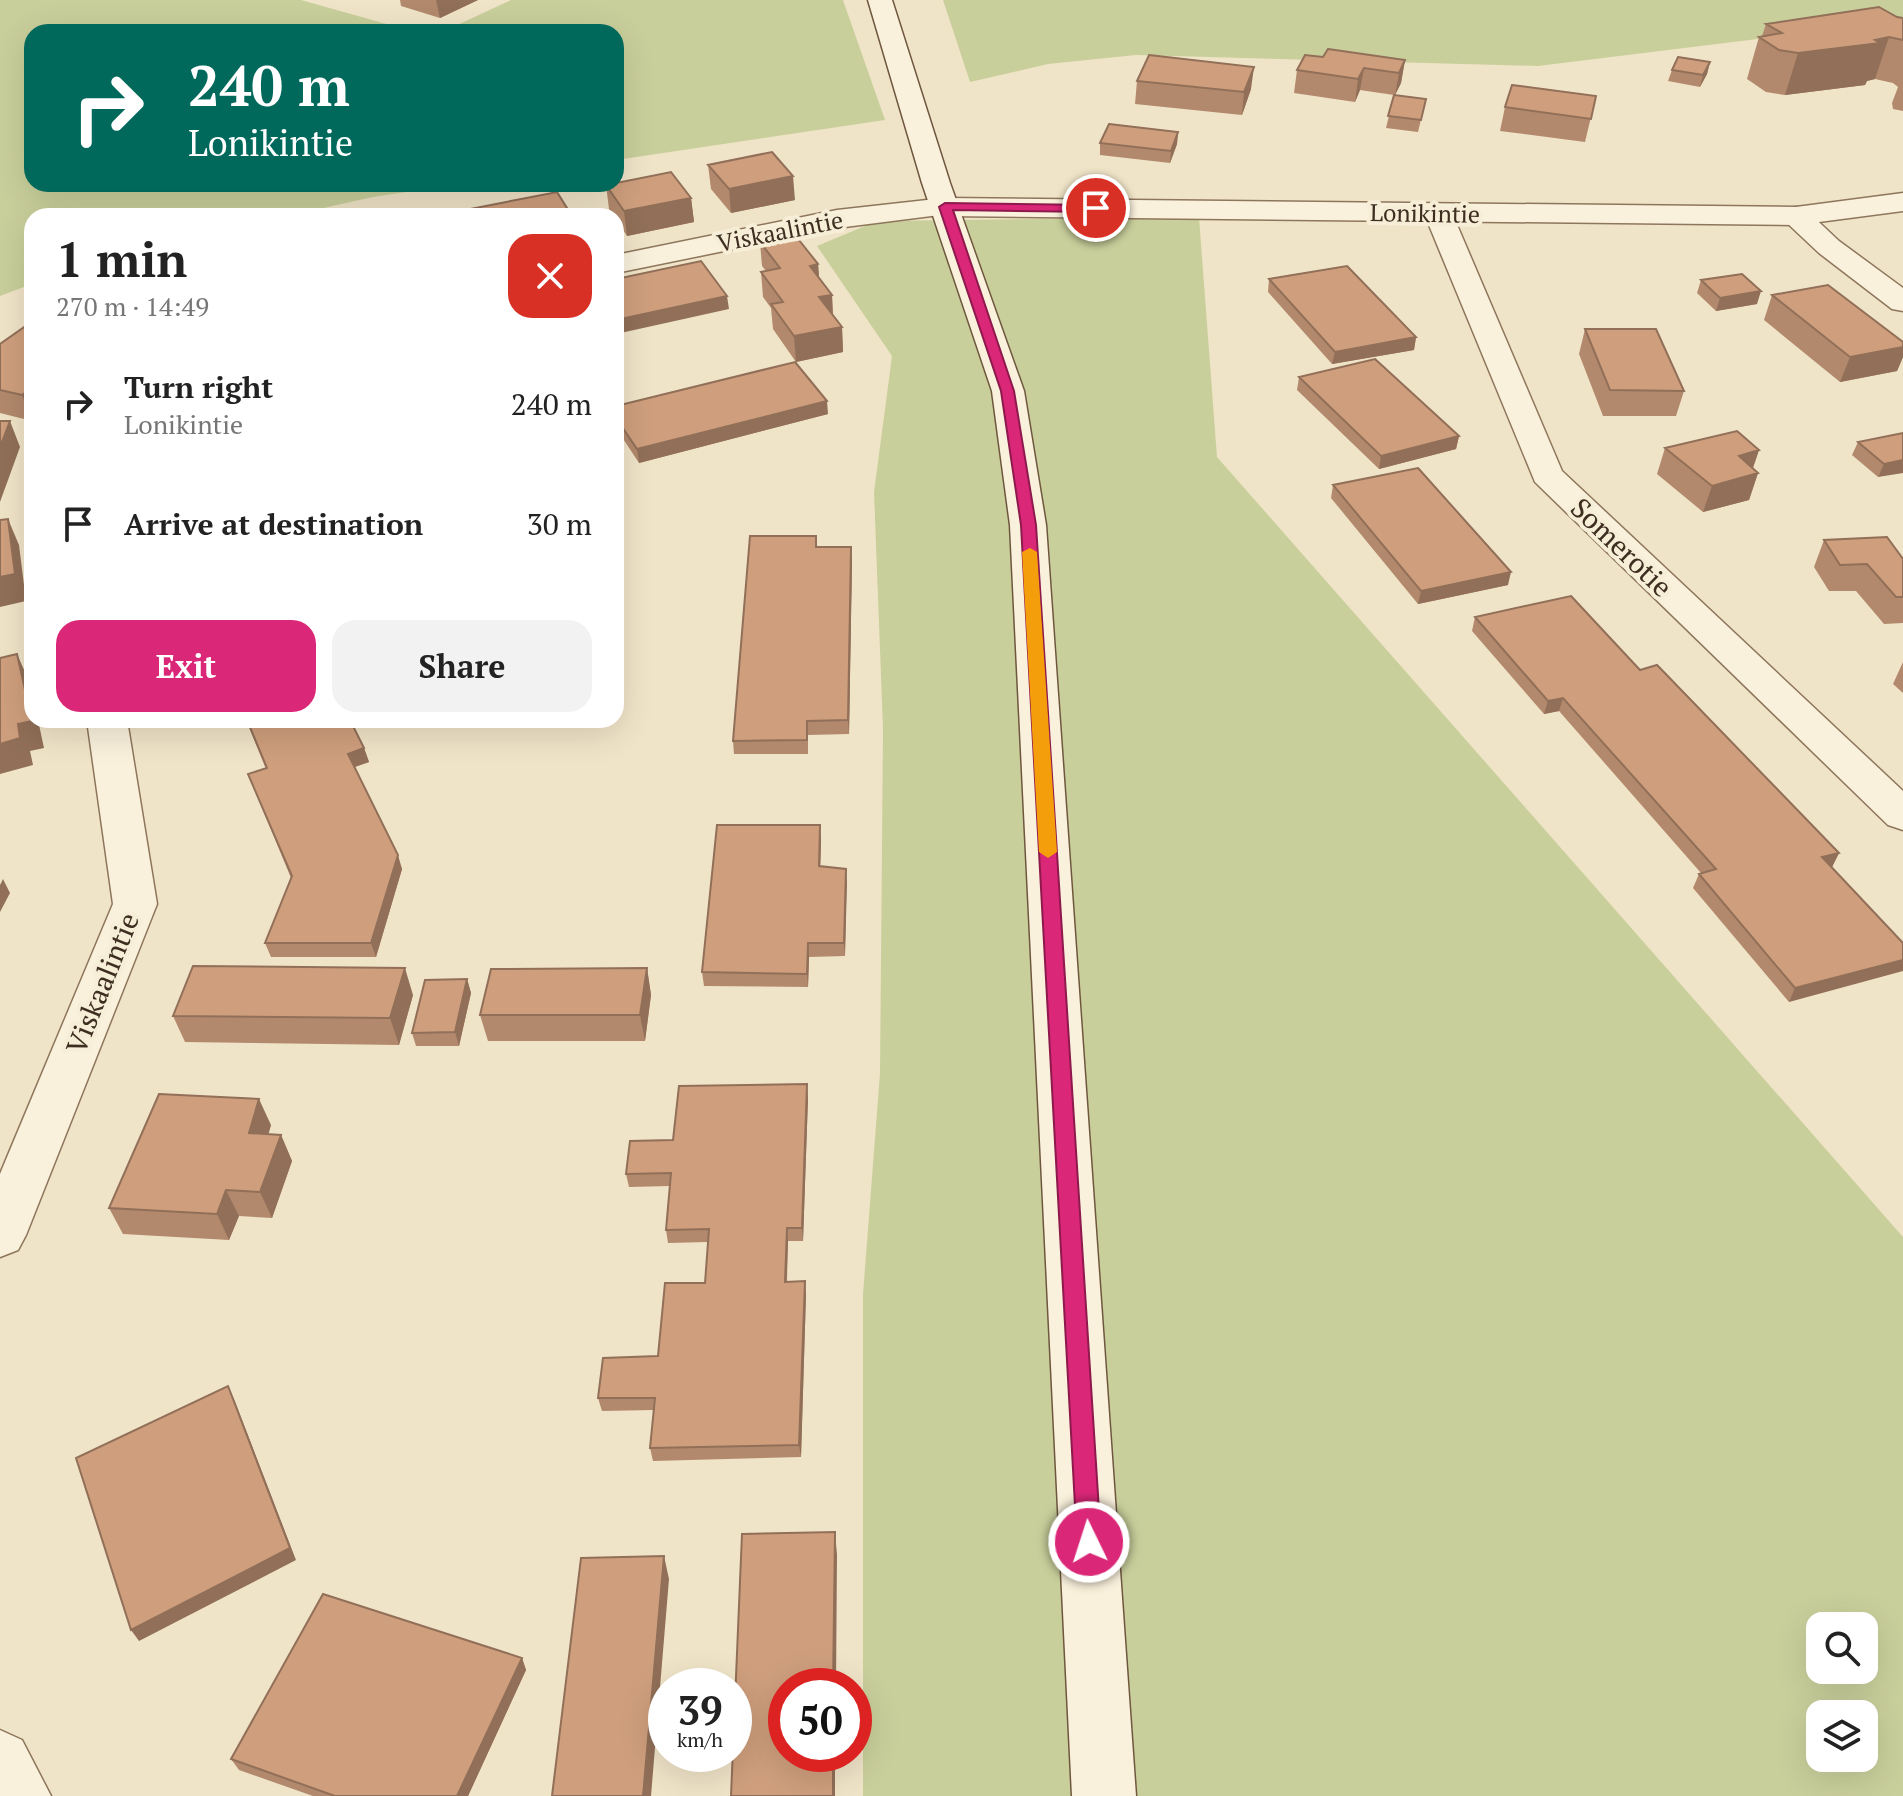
<!DOCTYPE html>
<meta charset="utf-8">
<style>
body{margin:0;font-family:"PT Serif",serif;background:#f2f2f2;color:#222;height:100vh;display:flex;flex-direction:column;font-size:30px;white-space:nowrap}
*{box-sizing:border-box;margin:0}
p{font-size:26px;color:#767676}
.icon{flex:none;width:44px;height:44px;fill:none;stroke:currentColor;stroke-width:2;stroke-linecap:round;stroke-linejoin:round}
.map{position:relative;flex:1;overflow:hidden}
.sheet{position:absolute;left:24px;top:208px;width:600px;height:520px;display:flex;flex-direction:column;background:#fff;border-radius:24px;box-shadow:0 8px 32px #0002}
.sheet>*{flex:none}
.top-card{position:absolute;left:24px;top:24px;width:600px;height:168px;border-radius:24px;box-shadow:0 8px 32px #0002;background:#00695c;color:#fff;overflow:hidden}
.buttons{position:absolute;left:1806px;top:1612px;display:grid;gap:16px}
.buttons a{display:grid;place-items:center;width:72px;height:72px;border-radius:16px;background:#fff;box-shadow:0 8px 32px #0002;font-size:40px}
.speed{position:absolute;left:648px;top:1668px;display:flex;gap:16px;font-size:40px;font-weight:700;text-align:center}
.speed>*{display:grid;place-content:center;width:104px;height:104px;border-radius:50%;background:#fff;box-shadow:0 8px 32px #0002;line-height:1}
.speed small{font-size:20px;font-weight:400}
.speed .limit{border:12px solid #d22;background:#fff;color:#111}
.pin{position:absolute;display:grid;place-items:center;width:68px;height:68px;color:#fff;margin:-34px;border:4px solid #fff;border-radius:50%;box-shadow:0 2px 8px #0007}
.me{position:absolute;width:88px;margin:-44px;rotate:356deg;stroke-linejoin:round;filter:drop-shadow(0 0 6px #0008)}
.turn{display:flex;align-items:center;gap:28px;height:168px;padding:0 32px;font-size:36px}
.turn .icon{width:104px;height:104px;stroke-width:2.5}
.turn b{display:block;font-size:56px;line-height:68px}
.round{display:grid;place-items:center;flex:none;width:84px;height:84px;border-radius:24px;background:#f2f2f2}
.headline{display:flex;align-items:center;justify-content:space-between;height:136px;padding:0 32px}
h1{font-size:48px;font-weight:700;line-height:60px}
.cta{display:flex;gap:16px;margin-top:auto;padding:16px 32px}
.cta a{flex:1;height:92px;border-radius:24px;background:#db2777;color:#fff;font-size:32px;font-weight:700;line-height:92px;text-align:center}
.cta a+a{background:#f2f2f2;color:#222}
ul{padding:0;list-style:none}
li{display:flex;align-items:center;gap:24px;height:120px;padding:0 32px}
li div{flex:1}
li b{display:block;font-size:30px}
li em{font-style:normal}
.map>svg:first-child{display:block}
</style>
<div class="map">
<svg width="1903" height="1796" viewBox="0 0 1903 1796">
<rect width="100%" height="100%" fill="#f0e4c8"/>
<path fill="#c9cf9b" fill-rule="evenodd" d="M0,0h301l114,32h-383v152h428l-87,13 -86,19h-255v68l-32,12z
M511,0h332l42,120 -269,40v-128h-174z
M943,0h960v21l-365,45 -402,-11 -88,9 -78,18z
M1199,217l18,240 686,780v559h-1040v-502l17,-221 3,-344 -9,-237 18,-136 -75,-110 60,-25zM1820,1626h44v44h-44zM1820,1714h44v44h-44z"/>
<g fill="none" stroke-linecap="round" stroke-linejoin="round">
<defs>
<path id="minor" d="M945,198l10,3 4,6 -4,6 -118,15 -221,45v-18l221,-45z
M1438,204l10,3 4,6 110,258 341,320v39l-15,-5 -353,-343 -111,-269 4,-6z
M1796,207l10,3 33,31 64,47v23l-11,-2 -73,-56 -33,-31 -4,-6 4,-6z
M87,720h40l30,184 -131,331 -8,15 -18,7v-83l113,-270z
M0,1730l22,10 29,56h-51z"/>
<path id="tertiary" d="M1903,193v18l-107,14 -851,-9 -10,-3 -4,-6 4,-6 10,-3 851,9z"/>
<path id="secondary" d="M868,0h24l58,183 74,208 22,134 90,1271h-64l-62,-1271 -18,-134 -70,-208z"/>
</defs>
<use href="#minor" stroke="#8d765c" stroke-width="3"/>
<use href="#tertiary" stroke="#8d765c" stroke-width="3"/>
<use href="#secondary" stroke="#6f573f" stroke-width="3"/>
<use href="#minor" fill="#faf1dc" fill-rule="evenodd"/>
<use href="#tertiary" fill="#faf1dc" fill-rule="evenodd"/>
<use href="#secondary" fill="#faf1dc" fill-rule="evenodd"/>
</g>
<path fill="#b2896c" d="M400,0h78l-38,18 -39,-12z
M1897,17l6,1v93l-10,-2 -1,-6 6,-16 -5,-4 -18,-4 -8,2 -2,4 -80,10 -19,-3 -19,-13 12,-42 3,-1 4,-12z
M1323,57l82,3 -4,23 -6,12 31,4 -8,33 -32,-4 8,-33 -34,-5 -5,12 -61,-9 3,-23z
M1710,62l-3,12 -7,13 -32,-6 4,-11z
M1137,81l114,8 -9,26 -107,-11z
M1596,96l-11,46 -85,-11 5,-24z
M1178,132l-1,12 -7,19 -70,-8v-12z
M708,165l87,35 -64,13 -20,-24z
M606,185l85,13 3,24 -67,14 -11,-17v-3h-2l-5,-7z
M760,242l58,22 1,14 13,17 1,20 9,12 1,25 -47,10 -23,-33 -2,-21 -8,-11 -2,-25 5,-1 -4,-5z
M1269,279l147,58 -2,13 -82,14 -64,-72z
M1701,280l56,24 -41,7 -19,-18z
M1772,295l131,47v15l-6,14 -57,11 -76,-62z
M32,324v97l-32,-8v-69z
M1585,329l99,62 -8,25h-73l-24,-62z
M1299,377l160,59 -3,13 -77,20 -82,-79z
M616,406l212,8 -189,49 -23,-35z
M1903,433l-25,44 -26,-22 6,-13z
M1665,448l94,2 -6,18 5,5 -9,27 -46,12 -46,-38z
M1333,485l175,100 -90,19 -87,-106z
M816,536l1,11 35,13 -3,174 -41,1v19h-74l-1,-13z
M1824,540l79,19v64l-19,1 -28,-33h-27l-15,-24z
M1475,617l165,53 199,183 -7,14 71,76 -114,59 -96,-114 6,-14 2,-1 -142,-162 -15,3 -72,-83z
M1903,662v31l-10,-9z
M246,720h104l14,28 5,14 -15,5 48,102 -26,88h-105l-6,-14 26,-65 -43,-104 18,-5z
M821,839l-1,27 26,3 -1,87 -36,1 -1,30 -104,-1 -2,-14z
M647,968l4,27 -6,46h-157l-8,-26z
M467,979l4,14 -12,53h-43l-4,-13z
M413,995l-14,50 -214,-3 -12,-26z
M808,1098l-5,143h-15l-1,41 19,12 -5,163 -148,4 -3,-13 4,-38 -52,1 -4,-13 60,-42 47,-73 3,-41 -40,1 -2,-13 4,-44 -41,1 -3,-13 47,-34z
M271,1125l-3,9 13,1 11,26 -20,57 -33,-2 -10,24 -106,-6 -14,-26z
M522,1658l4,12 -58,126h-155l-74,-26 -8,-11z"/>
<path fill="#916f58" d="M436,0h42l-38,18z
M1889,37l-14,42 -8,2 -2,4 -80,10 13,-42z
M1405,60l-4,23 -6,12 4,-22z
M1710,62l-3,12 -7,13 3,-12z
M1254,67l-3,22 -9,26 2,-23z
M1364,68l-4,22 -5,12 3,-23z
M1178,132l-1,12 -7,19 1,-12z
M793,176l2,24 -64,13 -2,-24z
M691,198l3,24 -67,14 -3,-25z
M818,264l2,25 -10,-23z
M1761,291l-4,13 -41,7 4,-13z
M832,295l1,25 -14,-23z
M727,296l2,13 -113,25v-14z
M842,327l1,25 -47,10 -2,-26z
M1416,337l-2,13 -82,14 3,-12z
M1903,347v10l-6,14 -57,11 10,-25z
M32,388v33l-10,-26z
M827,401l1,13 -189,49 -2,-14z
M10,421l10,26 -20,55v-55z
M1459,436l-3,13 -77,20 2,-13z
M1759,450l-9,26 8,-3 -9,27 -46,12 9,-26 27,-30z
M1903,460v13l-25,4 6,-13z
M8,519l11,26 7,56 -26,6v-30z
M851,547l1,13 -3,174 -1,-14z
M1511,572l-3,13 -90,19 3,-13z
M17,654l12,27 3,13v26h6l6,28 -14,3 3,14 -33,9v-30l18,-20z
M1563,698l-4,13 -15,3 4,-13z
M364,748l5,14 -17,6 -4,-14z
M820,825l1,14 -1,41 -1,-14z
M1839,853l-7,14 -10,-10z
M398,855l4,14 -26,88 -5,-14z
M846,869l1,14 -2,73 -1,-13z
M3,879l7,14 -10,19v-27z
M808,943l1,14 -1,30 -1,-13z
M1903,960v11l-114,31 6,-14z
M405,968l8,27 -14,50 -9,-27z
M647,968l4,27 -6,46 -5,-26z
M467,979l4,14 -12,53 -4,-14z
M807,1084l1,14 -5,143 -1,-13z
M259,1099l12,26 -10,35 -12,-27z
M281,1135l11,26 -20,57 -12,-26z
M226,1190l13,26 -10,24 -12,-26z
M787,1228l1,13 -2,53 -1,-12z
M805,1281l1,13 -5,163 -2,-12z
M228,1386l6,13 62,161 -157,81 -8,-11z
M835,1532l2,23 -1,131h-3z
M664,1556l5,23 -18,217h-8z
M522,1658l4,12 -58,126h-11z
M833,1754h2v42h-2z"/>
<path fill="#cf9f7d" stroke="#916f58" stroke-width="2" d="M1879,7l18,10 6,1v22l-14,-3 -14,3 5,3 -82,10 -19,-3 -20,-13 23,-4 -16,-9z
M1328,49l77,11 -6,13 -35,-5 -6,11 -61,-9 8,-15 18,2z
M1149,55l105,12 -10,25 -107,-11z
M1678,57l32,5 -7,13 -31,-5z
M1512,85l84,11 -5,23 -86,-12z
M1394,95l32,4 -5,21 -33,-4z
M1109,124l69,8 -7,19 -71,-8z
M772,152l21,24 -64,13 -21,-24z
M671,172l20,26 -67,13 -18,-26 10,-1v-1z
M557,192l15,24h-126l-2,-2z
M795,235l23,29 -8,2 22,29 -13,2 23,30 -48,9 -23,-32 12,-2 -22,-30 19,-4 -20,-26z
M701,261l26,35 -111,24v-41z
M1347,266l69,71 -81,15 -66,-73z
M1742,274l19,17 -41,7 -19,-18z
M1828,285l75,57v5l-53,10 -78,-62z
M30,323l2,1v64l-10,7 -22,-5v-46z
M1585,329h71l28,62 -74,-1z
M1375,359l84,77 -78,20 -82,-79z
M795,362l32,39 -190,48 -21,-31v-12z
M0,421h10l-10,26z
M1737,431l22,19 -20,6 19,17 -46,13 -47,-38z
M1903,433v27l-19,4 -26,-22z
M1418,468l93,104 -90,19 -88,-106z
M8,519l7,55 -15,3v-57z
M750,536h66v11h35l-3,173 -41,1v19l-74,1z
M1887,537l16,22v38h-7l-29,-33 -27,1 -16,-25z
M1571,596l69,74 17,-5 182,188 -17,4 81,86v17l-108,28 -96,-114 17,-5 -153,-171 -15,3 -73,-84z
M17,654l15,67 -14,3 2,14 -20,6v-86z
M247,720h103l14,28 -16,6 50,101 -27,88h-106l27,-67 -44,-102 19,-6z
M717,825h103l-1,41 27,3 -2,74h-36l-1,31 -105,-2z
M193,966l212,2 -15,50 -217,-2z
M647,968l-7,47h-160l11,-46z
M467,979l-12,53 -43,1 13,-53z
M807,1084l-5,144h-15l-2,54 20,-1 -6,164 -149,3 5,-50h-57l5,-40 55,-2 7,-73h40l4,-54 -43,1 5,-57 -45,1 4,-33 43,-1 6,-54z
M159,1094l100,5 -10,34 32,2 -21,57 -34,-2 -9,24 -108,-6z
M228,1386l62,162 -159,82 -55,-172z
M835,1532l-2,154h-47v68h47v42h-102l11,-262z
M664,1556l-21,240h-91l29,-238z
M323,1594l199,64 -65,138h-122l-104,-37z"/>
<path fill="#db2777" stroke="#8e194d" stroke-width="2" d="M945,203l151,2 6,3 -6,4 -143,-2 61,181 22,134 65,1017 -3,8 -9,3 -8,-3 -4,-8 -56,-1017 -20,-134 -62,-184z"/>
<path fill="#f59e0b" d="M1030,548l7,4 20,300 -9,6 -9,-6 -17,-300z"/>
<g text-anchor="middle" dominant-baseline="central" stroke-width="8" stroke-linejoin="round" paint-order="stroke">
<g font-size="24" fill="#3d2e20" stroke="#f7eed8">
<text transform="translate(1425 213) rotate(1)">Lonikintie</text>
<text transform="translate(780 231) rotate(-11)">Viskaalintie</text>
</g>
<g font-size="28" fill="#3d2e20" stroke="#f7eed8">
<text transform="translate(1622 547) rotate(44)">Somerotie</text>
<text transform="translate(102 983) rotate(-68)">Viskaalintie</text>
</g>
</g>
</svg>
<div class="buttons">
<a><svg class="icon" aria-label="search" viewBox="0 0 24 24"><circle cx="10" cy="10" r="6"/><path d="M15 15l6 6"/></svg></a>
<a><svg class="icon" aria-label="layers" viewBox="0 0 24 24"><path d="M12 4l9 5-9 5-9-5zM3 14l9 5 9-5"/></svg></a>
</div>
<div class="speed"><div>39<small>km/h</small></div><div class="limit">50</div></div>
<div class="pin" style="left:1096px;top:208px;background:#d93025"><svg class="icon" aria-label="arrive" viewBox="0 0 24 24"><path d="M6 21V4h12l-3 4 3 4H6"/></svg></div>
<svg class="me" style="left:1089px;top:1542px" viewBox="-20 -20 40 40"><circle r="17" fill="#db2777" stroke="#fff" stroke-width="3"/><path d="M0-11L8 9 0 5-8 9z" fill="#fff"/></svg>
<div class="top-card">
<div class="turn"><svg class="icon" aria-label="right" viewBox="0 0 24 24"><path d="M7 20v-9h11M14 6l5 5-5 5"/></svg><div><b>240 m</b>Lonikintie</div></div>
</div>
<section class="sheet">
<div class="headline"><div><h1>1 min</h1><p>270 m · 14:49</p></div><a class="round" style="background:#d93025;color:#fff"><svg class="icon" aria-label="close" viewBox="0 0 24 24"><path d="M6 6l12 12M18 6L6 18"/></svg></a></div>
<ul>
<li><svg class="icon" aria-label="right" viewBox="0 0 24 24"><path d="M7 20v-9h11M14 6l5 5-5 5"/></svg><div><b>Turn right</b><p>Lonikintie</p></div><em>240 m</em></li>
<li><svg class="icon" aria-label="arrive" viewBox="0 0 24 24"><path d="M6 21V4h12l-3 4 3 4H6"/></svg><div><b>Arrive at destination</b></div><em>30 m</em></li>
</ul>
<div class="cta"><a>Exit</a><a>Share</a></div>
</section>
</div>
